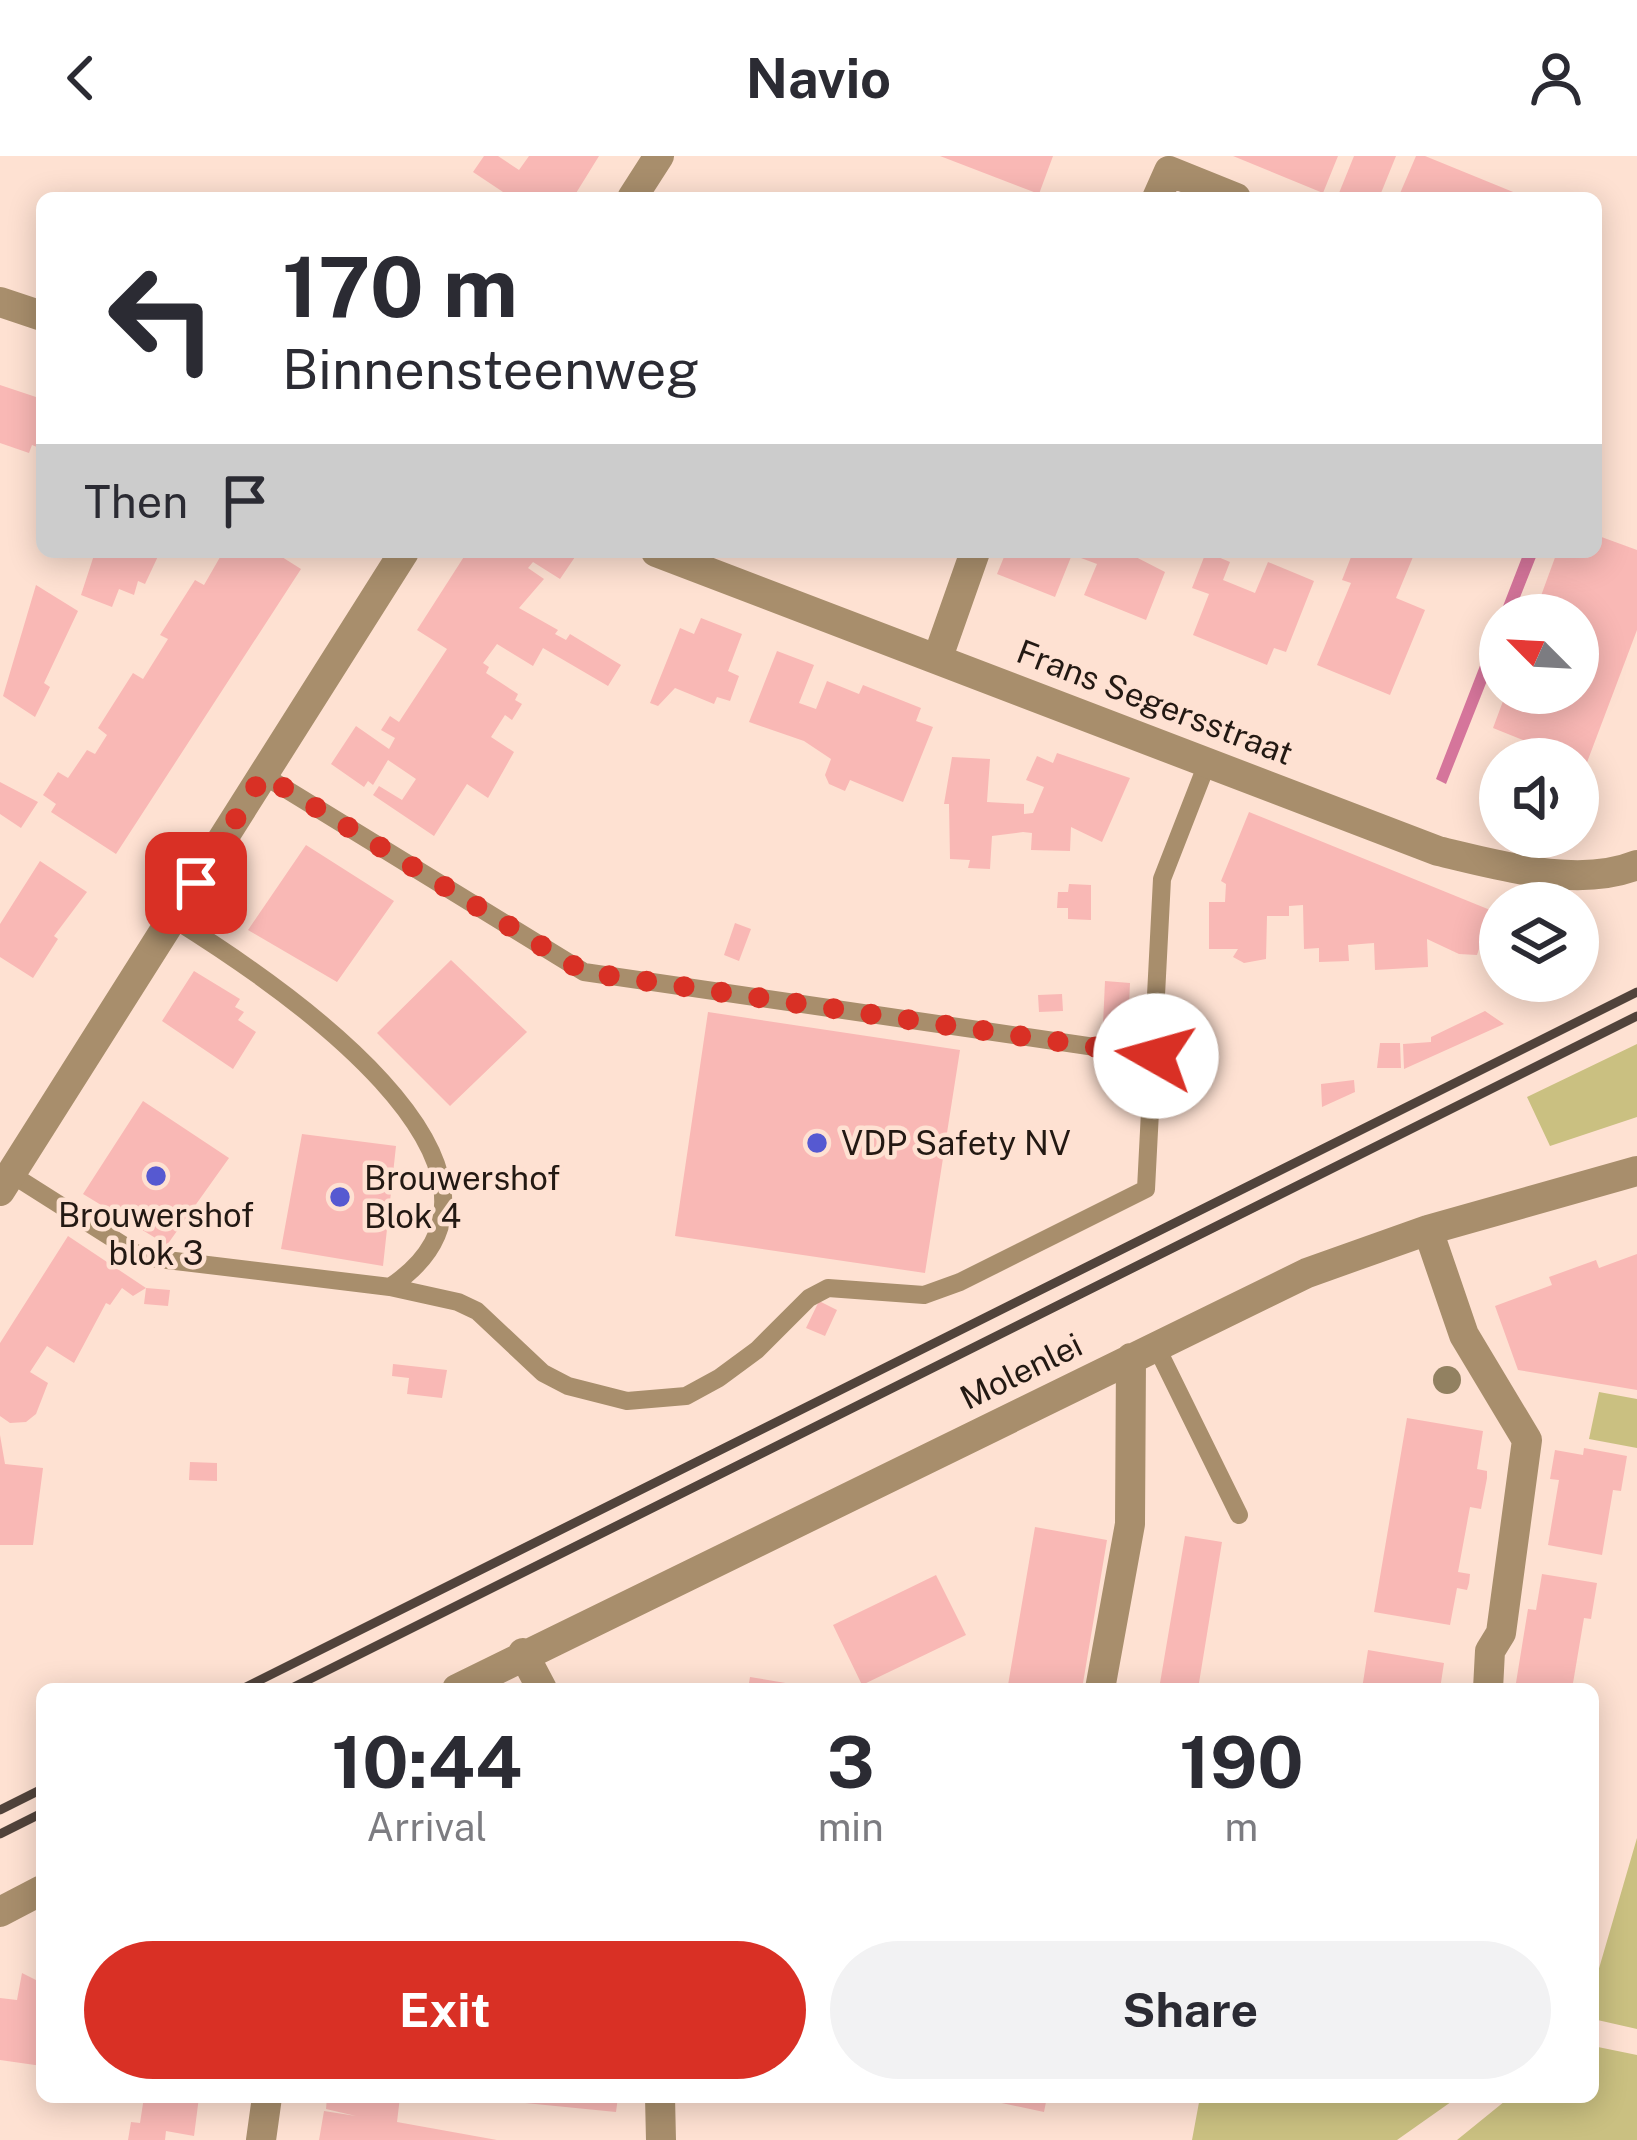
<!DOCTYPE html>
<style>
body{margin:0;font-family:"Public Sans",sans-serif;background:#f2f2f3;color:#2b2b33;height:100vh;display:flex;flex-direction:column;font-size:45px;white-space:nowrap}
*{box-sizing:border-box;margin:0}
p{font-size:39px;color:#7c7c81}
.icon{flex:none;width:66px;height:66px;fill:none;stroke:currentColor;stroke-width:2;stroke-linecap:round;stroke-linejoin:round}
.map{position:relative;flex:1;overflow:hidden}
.sheet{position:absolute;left:36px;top:1527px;width:1563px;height:420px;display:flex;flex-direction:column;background:#fff;border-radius:18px;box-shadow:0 6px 30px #0003}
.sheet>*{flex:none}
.guide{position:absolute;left:36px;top:36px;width:1566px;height:366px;border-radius:18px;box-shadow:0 6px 30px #0003;background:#fff;color:#2b2b33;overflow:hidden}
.needle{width:78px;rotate:294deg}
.fabs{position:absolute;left:1479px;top:438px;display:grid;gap:24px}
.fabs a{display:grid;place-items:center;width:120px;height:120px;border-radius:50%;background:#fff;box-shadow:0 6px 30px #0003;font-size:60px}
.pin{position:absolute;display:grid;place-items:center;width:102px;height:102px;color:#fff;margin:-51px;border-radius:24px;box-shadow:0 6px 18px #0006}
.me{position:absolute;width:132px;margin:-66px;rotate:277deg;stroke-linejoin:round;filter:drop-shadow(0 0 9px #0008)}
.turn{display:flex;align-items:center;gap:42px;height:252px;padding:0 48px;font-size:54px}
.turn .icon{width:156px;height:156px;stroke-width:2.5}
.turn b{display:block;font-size:84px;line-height:102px}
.then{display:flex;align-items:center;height:114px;padding:0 48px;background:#0003;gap:24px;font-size:45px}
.eta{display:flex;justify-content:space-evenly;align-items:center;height:204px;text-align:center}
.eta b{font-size:72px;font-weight:700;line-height:84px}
.primary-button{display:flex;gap:24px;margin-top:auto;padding:24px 48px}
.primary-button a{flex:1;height:138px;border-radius:72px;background:#d93025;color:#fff;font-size:48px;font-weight:700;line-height:138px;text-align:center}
.primary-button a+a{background:#f2f2f3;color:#2b2b33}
header{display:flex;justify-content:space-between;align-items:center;height:156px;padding:0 48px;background:#fff;font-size:54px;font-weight:700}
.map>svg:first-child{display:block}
</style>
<header><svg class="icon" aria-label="back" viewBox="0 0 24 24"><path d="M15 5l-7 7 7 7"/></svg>Navio<svg class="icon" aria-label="person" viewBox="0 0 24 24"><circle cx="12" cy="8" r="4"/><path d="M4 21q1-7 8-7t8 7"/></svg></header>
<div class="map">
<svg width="1637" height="1984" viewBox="0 0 1637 1984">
<rect width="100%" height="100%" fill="#fee1d2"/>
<path fill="#cac081" d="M1637,888v73l-87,29 -23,-49z
M1599,1236l38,7v49l-48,-9z
M1637,1682v191l-44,-10v-30z
M1593,1890l44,9v85h-180l53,-43h83z
M1200,1941h258l-61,43h-205z"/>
<path fill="#d5759b" d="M1524,396h14l-25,63h-13v33l-54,136 -10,-5z"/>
<path fill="#f9b8b5" d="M484,0h14l21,14 10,-14h70l-26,42h-75l5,-6 -30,-20z
M940,0h113l-14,38z
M1233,0h105l-15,37z
M1354,0h42l-17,42h-42z
M1416,0h9l103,42h-130z
M0,229l42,14v50l-10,-4 -3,8 -29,-10z
M1596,379l41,15v80l-51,135 -93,-37 13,-35h72v-78h-44l23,-63h39z
M95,396h65l-15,32 -7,-3 -4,14 -15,-6 -7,18 -31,-12z
M223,396h61l-2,5 19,12 -185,285 -65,-42 5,-8 -13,-9 15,-23 10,6 19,-28 8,4 12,-19 -9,-7 35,-55 10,6 25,-40 -8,-4 35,-55 9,5z
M467,396l110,2 -17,25 -27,-17 -5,6 16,11 -25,29 39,22 -3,4 11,6 4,-6 51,31 -13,21 -65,-38 -10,18 -36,-22 -14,19 6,4 -3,6 32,21 -3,6 7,4 -10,16 -7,-5 -14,22 23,15 -26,46 -21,-14 -33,52 -61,-41 6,-9 23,14 14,-21 -28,-19 -15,25 -5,-4 -4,6 -33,-23 25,-38 33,23 6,-11 -14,-8 9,-14 9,6 48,-73 -30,-19z
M1006,396h67l-18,45 -58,-23z
M1083,396h43l39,20 -19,48 -62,-25 13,-31 -16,-6z
M1206,396l24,10 -7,18 32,13 13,-31 46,19 -28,71 -12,-4 -7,17 -74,-30 16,-41 -17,-6z
M1353,396h62l-19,46 29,12 -35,85 -73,-30 34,-82 -9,-3z
M36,429l42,26 -34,72 6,4 -15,30 -32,-21z
M701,462l41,16 -14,37 11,5 -9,25 -13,-4 -3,7 -39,-16 -17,18 -8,-3 30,-75 14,6z
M777,495l37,14 -15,38 17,6 11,-28 32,13 4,-9 58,23 -5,13 17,6 -30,75 -53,-22 -5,11 -16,-7 -4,-9 6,-16 -27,-18 -55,-19z
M1057,597l73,25 -28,64 -31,-15 -1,24 -39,-1 1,-17 -9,-1 -31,4 -2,33 -22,-1 2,-8 -20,-1 -1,-55h-5l8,-47 38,2 -3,43 37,2v10l9,-1 11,-26 -18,-7 11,-24 16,7z
M0,626l38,20 -17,26 -21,-14z
M1249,656l251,102v14l-17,9 -6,18 -18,-1 -32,-15 1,28 -53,3 -1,-27 -26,2 1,16 -30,1v-14l-15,1 -1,-44 -14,1v10h-22l-1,43 -22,4 -11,-6 5,-8h-29v-47h16l1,-18 -5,-3z
M306,689l88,56 -57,81 -89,-52z
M40,705l47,31 -33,44 4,3 -25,39 -33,-21v-33z
M1069,728l22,1v35l-23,-1v-11h-11l1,-16h10z
M735,767l16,6 -12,32 -15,-6z
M451,804l76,72 -77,74 -73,-73z
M194,815l46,28 -5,8 9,5 -6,8 18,12 -23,37 -71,-48z
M1105,825l25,2 -2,45 -25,-3z
M1062,838l1,17 -24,1 -1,-17z
M1485,855l19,13 -100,45 -1,-25 28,-2v-5z
M708,856l252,38 -35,223 -250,-37z
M1380,887h20l1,25h-24z
M1354,924l1,12 -33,15 -1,-23z
M143,945l86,57 -62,87 -84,-51z
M302,978l94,12 -13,120 -102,-17z
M68,1080l78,52 24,2 -2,16 -24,-2 2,-16 -13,8 -11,-8 -12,17 -4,-2 -32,60 -27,-17 -17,26 18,11 -12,31 -10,8 -16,1 -10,-7v-73z
M1637,1098v136l-119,-20 -23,-64 57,-21 -3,-8 47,-17 3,8z
M819,1145l18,9 -12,26 -19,-8z
M393,1208l54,6 -5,28 -35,-4 2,-16 -17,-2z
M1407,1262l76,13 -6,38 10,2v7l-6,31 -11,-2 -12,65 12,2 -1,9 -2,7 -10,-2 -7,37 -76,-13z
M0,1279l5,29 38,4 -10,77h-33z
M1584,1292l43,8 -6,35 -8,-1 -11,65 -54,-10 11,-65 -9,-1 5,-29 28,5z
M190,1306l27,1v18l-28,-1z
M1035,1371l72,13 -25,149 -74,-4z
M1185,1380l37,6 -24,147h-39z
M1542,1418l55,9 -6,36 -7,-1 -12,71h-57l13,-80 8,1z
M936,1419l30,60 -104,50 -29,-60z
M1368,1494l76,13 -4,26h-78z
M750,1521l59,10v2h-61z
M22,1817l18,9 2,84 -42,-6v-62l17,2z
M144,1941h55l-5,39 -28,-5 -1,9h-37l3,-18 9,1z
M327,1941h73l-3,25 100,18h-178l5,-29 32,5 -30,-7z
M525,1941h93l-2,15 -91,-9z
M973,1941h74l-3,15z"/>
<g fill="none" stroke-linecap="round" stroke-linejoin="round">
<path stroke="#a88e6c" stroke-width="18" d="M263,619l321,197 572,84
M174,763c93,58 389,252 216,368
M11,1018l131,83 248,30 68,15 19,9 66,62 25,13 59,15 59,-5 33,-18 38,-28 52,-52 19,-10 96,7 36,-13 186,-93 16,-310 46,-118
M1156,1190l83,169"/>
<path stroke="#a88e6c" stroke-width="30" d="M632,42l27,-42
M1157,42l12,-27 67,27
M0,146l42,14
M656,396l782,299c60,14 140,38 199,14
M938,501l37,-105
M0,1035l404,-639
M1428,1074l36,105 63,105 -26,193 -11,18 -2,38
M523,1497l19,36
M457,1533l850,-416 121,-43 209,-59
M1100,1533l30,-165 1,-166
M0,1756l42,-22
M660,1941l1,43
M261,1984l6,-43"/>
<path stroke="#51433b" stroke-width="9" d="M242,1533l1395,-697
M290,1533l1347,-673
M0,1654l42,-21
M0,1678l42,-21"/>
</g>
<circle fill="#928161" cx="1447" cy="1224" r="14"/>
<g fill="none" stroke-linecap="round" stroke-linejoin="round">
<path stroke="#d93025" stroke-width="21" stroke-dasharray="0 37.8" d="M196,727l67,-108 321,197 572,84"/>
</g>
<g fill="#5659d1" stroke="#fee1d2" stroke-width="4.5">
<circle cx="817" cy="987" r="12"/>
<circle cx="156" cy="1020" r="12"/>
<circle cx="340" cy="1041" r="12"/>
</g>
<g text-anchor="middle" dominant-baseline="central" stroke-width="9" stroke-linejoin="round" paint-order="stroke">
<g font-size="33" fill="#231913" stroke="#fee1d2">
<text transform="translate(1155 546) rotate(21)">Frans Segersstraat</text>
<text transform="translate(1021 1215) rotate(-26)">Molenlei</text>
</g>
<g font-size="33" fill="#231913" stroke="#fee1d2" text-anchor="start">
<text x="841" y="987">VDP Safety NV</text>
<text x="364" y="1022">Brouwershof<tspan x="364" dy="38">Blok 4</tspan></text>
<text x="156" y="1059" text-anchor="middle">Brouwershof<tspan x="156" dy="38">blok 3</tspan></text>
</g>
</g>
</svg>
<div class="fabs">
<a><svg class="needle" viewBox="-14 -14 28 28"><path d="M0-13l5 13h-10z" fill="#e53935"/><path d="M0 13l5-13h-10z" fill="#7c7c81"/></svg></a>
<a><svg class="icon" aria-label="sound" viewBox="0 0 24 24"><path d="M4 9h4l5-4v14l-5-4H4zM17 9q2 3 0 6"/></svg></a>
<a><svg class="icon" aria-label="layers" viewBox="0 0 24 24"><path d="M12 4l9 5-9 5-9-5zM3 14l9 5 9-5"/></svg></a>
</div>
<div class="pin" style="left:196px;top:727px;background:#d93025"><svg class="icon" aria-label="arrive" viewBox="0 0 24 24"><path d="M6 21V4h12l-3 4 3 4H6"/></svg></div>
<svg class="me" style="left:1156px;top:900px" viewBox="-20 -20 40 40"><circle r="19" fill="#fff"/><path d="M0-13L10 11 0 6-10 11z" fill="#d93025"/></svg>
<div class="guide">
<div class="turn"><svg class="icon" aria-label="left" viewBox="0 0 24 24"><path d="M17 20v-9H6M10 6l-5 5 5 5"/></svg><div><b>170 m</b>Binnensteenweg</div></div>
<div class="then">Then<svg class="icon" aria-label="arrive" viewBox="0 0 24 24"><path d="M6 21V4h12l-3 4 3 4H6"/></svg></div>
</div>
<section class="sheet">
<div class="eta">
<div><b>10:44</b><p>Arrival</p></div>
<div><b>3</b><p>min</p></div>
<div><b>190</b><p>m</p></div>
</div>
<div class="primary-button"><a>Exit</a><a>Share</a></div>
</section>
</div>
